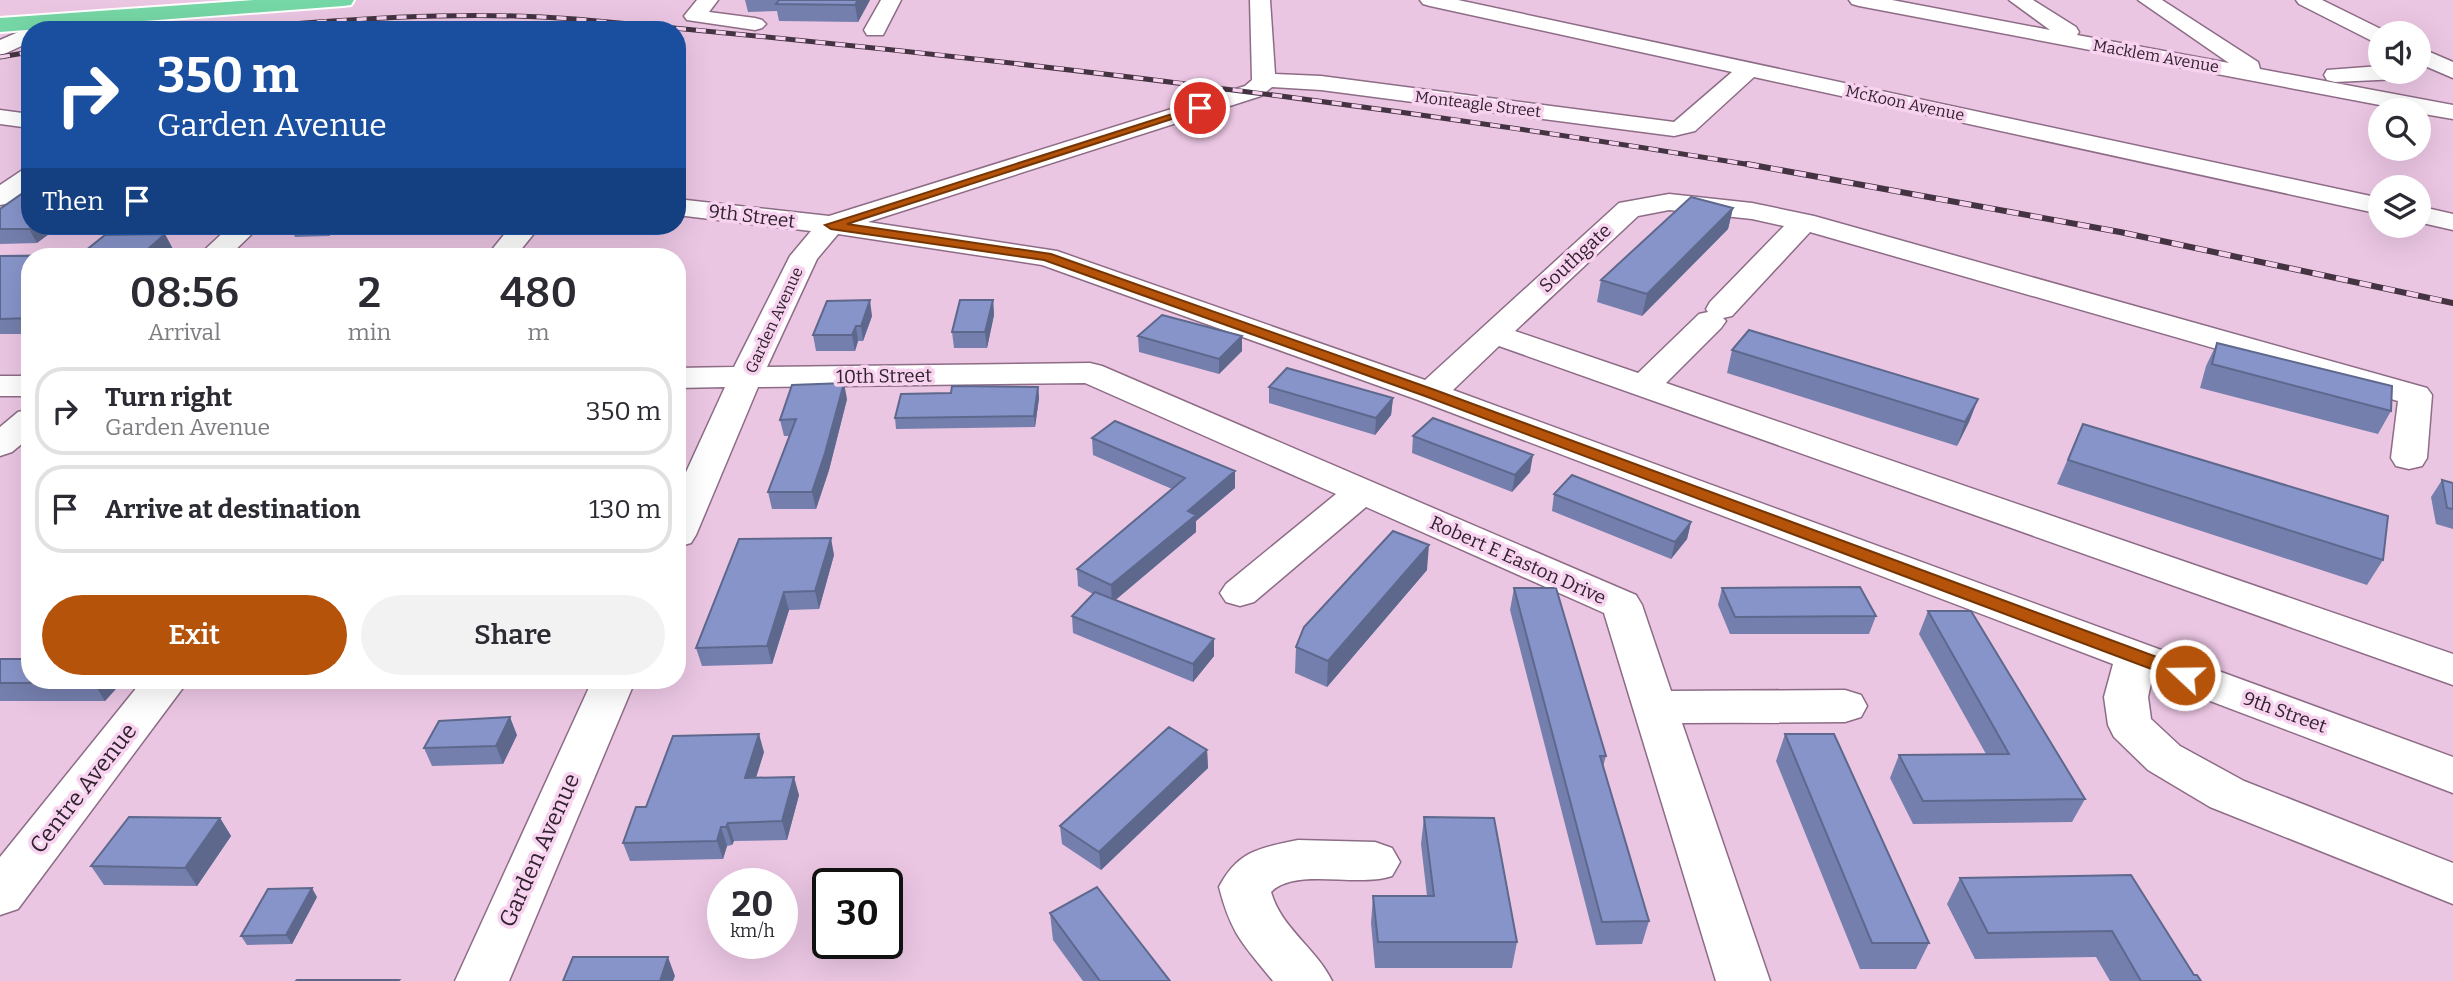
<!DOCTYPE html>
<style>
body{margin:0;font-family:Bitter,serif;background:#f2f2f3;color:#2b2b33;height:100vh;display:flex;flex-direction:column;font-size:26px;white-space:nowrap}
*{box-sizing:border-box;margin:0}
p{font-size:23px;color:#7c7c81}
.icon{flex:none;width:38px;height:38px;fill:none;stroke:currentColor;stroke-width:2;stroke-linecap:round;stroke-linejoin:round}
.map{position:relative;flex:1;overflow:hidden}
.panel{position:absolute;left:21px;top:248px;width:665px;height:441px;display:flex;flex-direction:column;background:#fff;border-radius:28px;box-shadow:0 7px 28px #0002}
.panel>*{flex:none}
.guide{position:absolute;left:21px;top:21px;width:665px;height:214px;border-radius:28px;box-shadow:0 7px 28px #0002;background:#1a4fa0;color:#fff;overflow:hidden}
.fabs{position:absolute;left:2368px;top:21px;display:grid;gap:14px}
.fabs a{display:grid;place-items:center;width:63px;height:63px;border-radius:50%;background:#fff;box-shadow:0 7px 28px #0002;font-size:35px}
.speed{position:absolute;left:707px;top:868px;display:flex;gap:14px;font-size:35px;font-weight:700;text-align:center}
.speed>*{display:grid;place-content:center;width:91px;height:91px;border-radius:50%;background:#fff;box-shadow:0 7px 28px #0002;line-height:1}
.speed small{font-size:18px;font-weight:400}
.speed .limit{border:4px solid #111;border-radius:10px;background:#fff;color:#111}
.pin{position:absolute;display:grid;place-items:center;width:60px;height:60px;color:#fff;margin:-30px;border:4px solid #fff;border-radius:50%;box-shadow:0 2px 7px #0007}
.me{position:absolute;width:77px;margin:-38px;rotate:291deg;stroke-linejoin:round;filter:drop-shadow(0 0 5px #0008)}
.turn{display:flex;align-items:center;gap:24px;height:147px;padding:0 21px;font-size:32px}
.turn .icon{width:91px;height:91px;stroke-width:2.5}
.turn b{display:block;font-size:49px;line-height:60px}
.then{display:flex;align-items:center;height:66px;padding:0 21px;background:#0003;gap:14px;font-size:26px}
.eta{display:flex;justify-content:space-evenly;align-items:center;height:119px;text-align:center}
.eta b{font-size:42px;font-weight:600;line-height:49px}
.button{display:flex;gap:14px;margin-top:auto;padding:14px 21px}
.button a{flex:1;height:80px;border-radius:42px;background:#b45309;color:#fff;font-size:28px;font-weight:600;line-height:80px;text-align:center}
.button a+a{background:#f2f2f3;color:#2b2b33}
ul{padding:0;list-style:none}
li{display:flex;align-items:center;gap:21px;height:88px;margin:0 14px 10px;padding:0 7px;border:4px solid #e1e1e2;border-radius:28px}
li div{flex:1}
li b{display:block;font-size:26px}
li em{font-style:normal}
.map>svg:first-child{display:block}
</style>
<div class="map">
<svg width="2453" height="981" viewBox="0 0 2453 981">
<rect width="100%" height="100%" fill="#ebc6e3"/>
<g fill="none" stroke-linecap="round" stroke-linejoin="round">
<defs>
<path id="minor" d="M697,0h21l-9,12 46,6 7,2 4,4 -4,4 -7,2 -68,-10 -3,-4z
M881,0h20l-18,35h-16l-3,-5z
M1250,0h20l5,74 46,2 353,46 58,-50 -302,-66 -7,-2 -3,-4h38l922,198v16l-626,-137 -59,54 -21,5 -353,-46 -49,-3 -11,9 -393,126 189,29 368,129 194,-177 50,-9 83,9 62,13 613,172 5,7 -5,63 -5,8 -13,3 -13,-3 -5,-8 7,-57 -588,-169 -78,84 -9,2 3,3 -5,7 -55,55 787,271v31l-954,-339 -46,44 1000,367v36l-301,-114 -4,18 3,22 29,27 64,35 209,82v41l-243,-97 -62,-37 -34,-33 -6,-12 -4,-28 9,-33 -695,-264 -376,-135 -204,-31 -21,25 -50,108 323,-4 12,3 534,229 6,10 29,86 174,-1 16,5 6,11 -6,11 -16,5 -163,1 88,258h-54l-112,-368 -238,-106 -112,95 -14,4 -14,-4 -6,-9 6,-9 110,-90 -251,-111 -327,4 -62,148 -5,8 -14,4v-55l48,-105 -48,1v-20l57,-1 56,-111 21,-25 -134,-16v-16l152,17 416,-130 7,-6zM1669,210l83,9 32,7 -74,76 -4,7 2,3 -9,2 -61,59 -123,-42 123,-115z
M1849,0h43l158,30 -41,-30h24l43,27 3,5 -2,3 152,28 -91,-63h24l96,62 2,7 193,36v14l-35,-6v-3h-12l-547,-104 -7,-2z
M2296,0h26l67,33h-9v9l-8,-1 -73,-37z
M30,27l8,3h-8v12l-30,14v-16z
M2418,47l35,15v16l-35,-15z
M2380,66v6h30l-3,5 -8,2 -64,3 -8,-2 -3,-5 3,-5z
M0,110l30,4v14l-30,-4z
M30,169v20l-20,14 -10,2v-20l21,-14z
M2418,206l35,8v16l-35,-8z
M230,226h30l-32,31h-31z
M511,226h29l-25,31h-29z
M0,376h30v20h-30z
M30,409v28l-18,15 -12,4v-29l18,-15z
M142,681h46l-170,228 -18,6v-58z
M592,681h43l-126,300h-54z
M1298,840l77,2 17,6 8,14 -8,14c-35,12 -97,-9 -121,16 10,36 45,56 61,89h-59c-30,-37 -42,-47 -54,-94 19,-37 42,-39 79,-47z"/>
<path id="major" d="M254,0h100l-3,5 -8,1 -343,26v-14z"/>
</defs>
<use href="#minor" stroke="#8d6c86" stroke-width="3"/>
<use href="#major" stroke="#fff" stroke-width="4"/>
<use href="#minor" fill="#fff" fill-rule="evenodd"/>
<use href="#major" fill="#76d7a6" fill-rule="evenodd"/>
<defs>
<path id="rail-far1" d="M217,30c120,-10 237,-20 358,-11 396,35 790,83 1183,147
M0,57l30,-5"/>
<path id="rail" d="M1747,164l373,68 333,71"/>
</defs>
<use href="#rail-far1" stroke="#443441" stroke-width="5"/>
<use href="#rail" stroke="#443441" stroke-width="6"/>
<use href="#rail-far1" stroke="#f8d3f0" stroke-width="3.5" stroke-dasharray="10" stroke-linecap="butt"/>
<use href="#rail" stroke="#f8d3f0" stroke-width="4.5" stroke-dasharray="12" stroke-linecap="butt"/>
</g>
<path fill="#747fad" d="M745,0h125l-12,22 -79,-1 -2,-10 -29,1z
M30,188l7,55 -37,1v-35z
M1733,208l-5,21 -86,87 -45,-14 4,-22z
M290,226h50l-11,10 -34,1z
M173,249l-10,8h-133v77h-30v-78l80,-1z
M993,300l1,15 -7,33h-33l-2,-16z
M872,316l-9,25h-5l-3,10h-39l-3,-16z
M1138,336h104v15l-23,23 -80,-22z
M2217,343l174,68 -13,23 -178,-46 6,-22z
M1732,350l246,49 -9,23 -12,24 -230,-73z
M1038,387l1,11 -4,29 -139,2 -1,-11 56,-25z
M1269,387l124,11 -2,17 -16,20 -106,-32z
M847,399l-18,71 -13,39h-44l-4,-17 21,-56h-5l-4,-16z
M2083,424l300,136 -16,25 -310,-101z
M1413,436l117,36 -18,20 -100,-39z
M1092,438l143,33v17l-39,33v11l-81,68 99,39v17l-21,26 -120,-49 -1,-17 21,-22 -15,-8 -1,-17 95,-80 -79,-34z
M2442,480l11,3v46l-17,-5 -5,-27z
M1554,494l137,28 -4,17 -16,20 -119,-48z
M834,555l-15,54 -30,1 -17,54 -70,2 -6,-18z
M1427,570l-100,117 -32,-14 1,-26z
M1514,588l92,168 -3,11 46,154 -7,23 -46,1 -86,-335z
M1722,588l154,28 -7,18h-139l-12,-29z
M1928,611l157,188 -13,23 -159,2 -23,-46 9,-23 87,-1 -67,-120z
M0,659l123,22 -18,20h-105z
M1785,734l144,209 -13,26h-56l-84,-208z
M517,735l-14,29 -71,2 -8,-18z
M1207,750l1,18 -107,102 -39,-26 -2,-18z
M764,752l-8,26 43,17 -12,45 -53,1 -2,4 -5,1 -4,13 -93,2 -7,-18 23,-36z
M1424,817l93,125 -5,26h-137l-4,-45 2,-27h54l-6,-52z
M220,818l11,18 -34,50 -93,-1 -13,-19z
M2131,875l63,100 7,6h-91l-14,-24 -121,2 -28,-55 13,-26z
M317,897l-25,47 -45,1 -6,-9z
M1050,913l120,68h-87l-30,-41z"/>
<path fill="#5e688d" d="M858,0h12l-12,22 -3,-17z
M1733,208l-5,21 -86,87 5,-22z
M33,226h27l-23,17 -8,-14z
M325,226h15l-11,10z
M165,234l8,15 -10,8h-24z
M870,300l2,16 -9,25 -2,-15z
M993,300l1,15 -7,33 -2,-16z
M856,326l2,15 -3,10 -3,-16z
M1242,336v15l-23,23v-15z
M844,383l3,16 -18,71 -13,39 -4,-17z
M1038,387l1,11 -4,29 -1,-11z
M1393,398l-2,17 -16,20 1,-17z
M1978,399l-9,23 -12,24 8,-24z
M1533,455l-3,17 -18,20 3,-17z
M1235,471v17l-39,33v11l-84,71 -1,-18 77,-74z
M1691,522l-4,17 -16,20 4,-17z
M831,538l3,17 -15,54 -4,-18z
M1429,545l-2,25 -100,117 1,-26z
M784,592l5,18 -17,54 -5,-18z
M1214,639v17l-21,26v-18z
M96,681h27l-18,20 -11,-18z
M510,717l7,18 -14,29 -7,-18z
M759,734l5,18 -14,44 -5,-18z
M1207,750l1,18 -107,102 -2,-18z
M794,777l5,18 -12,45 -5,-19z
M220,818l11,18 -34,50 -12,-18z
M728,823l6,18 -2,4 -6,-18z
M721,827l6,19 -4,13 -6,-18z
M312,888l5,9 -25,47 -6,-9z
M668,957l7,19 -2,5h-13z"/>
<path fill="#8794c9" stroke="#5e688d" stroke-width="2" d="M779,0h79l-3,5 -79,-1z
M30,188v38h3l-4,3h-29v-20z
M1691,197l42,11 -86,86 -46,-14z
M165,234l-26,23h-109v61l-30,1v-63l80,-1 25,-20z
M870,300l-9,26h-5l-4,9h-39l14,-34z
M960,300h33l-8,32h-33z
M1162,315l80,21 -23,23 -81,-23z
M1749,330l229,69 -13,23 -233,-72z
M2217,343l175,43 -1,25 -179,-47z
M1287,368l106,30 -17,20 -107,-31z
M844,383l-19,70 -13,39h-44l28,-73 -16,1 12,-35z
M952,386l86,1 -4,29 -139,2 6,-24 50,-1z
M1433,418l100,37 -18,20 -102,-39z
M1115,421l120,50 -47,40 8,4 -85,70 -34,-16 108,-91 -93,-40z
M2083,424l305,92 -5,44 -315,-100z
M1572,475l119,47 -16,20 -121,-48z
M2442,480l11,3v26l-6,-1z
M1393,531l36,14 -101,116 -32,-14 8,-20z
M831,538l-16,53 -31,1 -17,54 -71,2 43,-109z
M1860,587l16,29 -141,1 -13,-29z
M1514,588h42l50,168h-6l49,165 -47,1z
M1095,592l119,47 -21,25 -121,-48z
M1928,611h43l114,188 -162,2 -24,-46 110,-1z
M30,653v28h66l-2,2h-94v-24h25z
M510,717l-14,29 -72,2 15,-27z
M1169,727l38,23 -108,102 -39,-26z
M759,734l-14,44 49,-1 -12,44 -54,2 -2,4h-5l-4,14 -94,2 13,-36h10l27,-71z
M1785,734h49l95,209h-57z
M129,817l91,1 -35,50 -94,-2z
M1424,817l70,1 23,124h-139l-5,-46h61z
M2131,875l63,100h3l4,6h-60l-29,-50 -124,2 -28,-55z
M1097,887l73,94h-70l-50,-68z
M312,888l-26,47 -45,1 27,-47z
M573,957h95l-8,24h-97z
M297,980h102l-1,1h-102z"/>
<path fill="#b45309" stroke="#753606" stroke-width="2" d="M1197,106l9,2 -359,116 204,30 384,136 757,280 2,5 -2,4h-14l-753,-283 -381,-136 -213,-31 -6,-4z"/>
<g text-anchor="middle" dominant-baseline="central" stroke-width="7" stroke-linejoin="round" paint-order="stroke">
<g font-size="16" fill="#31232e" stroke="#f8d3f0">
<text transform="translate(2156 56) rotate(10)">Macklem Avenue</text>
<text transform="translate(1905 103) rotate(12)">McKoon Avenue</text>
<text transform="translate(1478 104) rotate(7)">Monteagle Street</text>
<text transform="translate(774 320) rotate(-65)">Garden Avenue</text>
</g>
<g font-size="19" fill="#31232e" stroke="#f8d3f0">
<text transform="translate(752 216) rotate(7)">9th Street</text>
<text transform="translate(1575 258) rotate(-43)">Southgate</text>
<text transform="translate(884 376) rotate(-1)">10th Street</text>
<text transform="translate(1518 560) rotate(24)">Robert E Easton Drive</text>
<text transform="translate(2285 712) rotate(20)">9th Street</text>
</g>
<g font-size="23" fill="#31232e" stroke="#f8d3f0">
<text transform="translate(83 788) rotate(-52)">Centre Avenue</text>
<text transform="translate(539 850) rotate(-66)">Garden Avenue</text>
</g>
</g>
</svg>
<div class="fabs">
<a><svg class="icon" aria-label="sound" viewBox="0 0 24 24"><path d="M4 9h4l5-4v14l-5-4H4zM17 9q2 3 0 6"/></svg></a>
<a><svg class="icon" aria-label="search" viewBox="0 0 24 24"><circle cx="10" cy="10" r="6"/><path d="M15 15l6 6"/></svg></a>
<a><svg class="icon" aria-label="layers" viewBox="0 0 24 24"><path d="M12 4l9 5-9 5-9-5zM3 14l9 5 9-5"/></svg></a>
</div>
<div class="speed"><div>20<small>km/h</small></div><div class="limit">30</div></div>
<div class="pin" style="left:1200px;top:108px;background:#d93025"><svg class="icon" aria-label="arrive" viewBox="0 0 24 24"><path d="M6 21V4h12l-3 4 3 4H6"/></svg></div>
<svg class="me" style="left:2185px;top:675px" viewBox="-20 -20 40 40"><circle r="17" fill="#b45309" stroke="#fff" stroke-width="3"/><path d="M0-11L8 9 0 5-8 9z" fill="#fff"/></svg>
<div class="guide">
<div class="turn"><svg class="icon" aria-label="right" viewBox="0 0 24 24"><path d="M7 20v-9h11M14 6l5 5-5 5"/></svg><div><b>350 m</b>Garden Avenue</div></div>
<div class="then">Then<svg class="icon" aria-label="arrive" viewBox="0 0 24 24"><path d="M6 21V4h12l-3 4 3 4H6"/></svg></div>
</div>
<section class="panel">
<div class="eta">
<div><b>08:56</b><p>Arrival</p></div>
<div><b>2</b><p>min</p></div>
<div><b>480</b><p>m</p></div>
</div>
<ul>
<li><svg class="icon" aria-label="right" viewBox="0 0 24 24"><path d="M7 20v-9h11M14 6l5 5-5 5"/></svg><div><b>Turn right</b><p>Garden Avenue</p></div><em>350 m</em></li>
<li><svg class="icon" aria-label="arrive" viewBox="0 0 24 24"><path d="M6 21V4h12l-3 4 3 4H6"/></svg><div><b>Arrive at destination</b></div><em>130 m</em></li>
</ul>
<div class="button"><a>Exit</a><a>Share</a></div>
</section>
</div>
